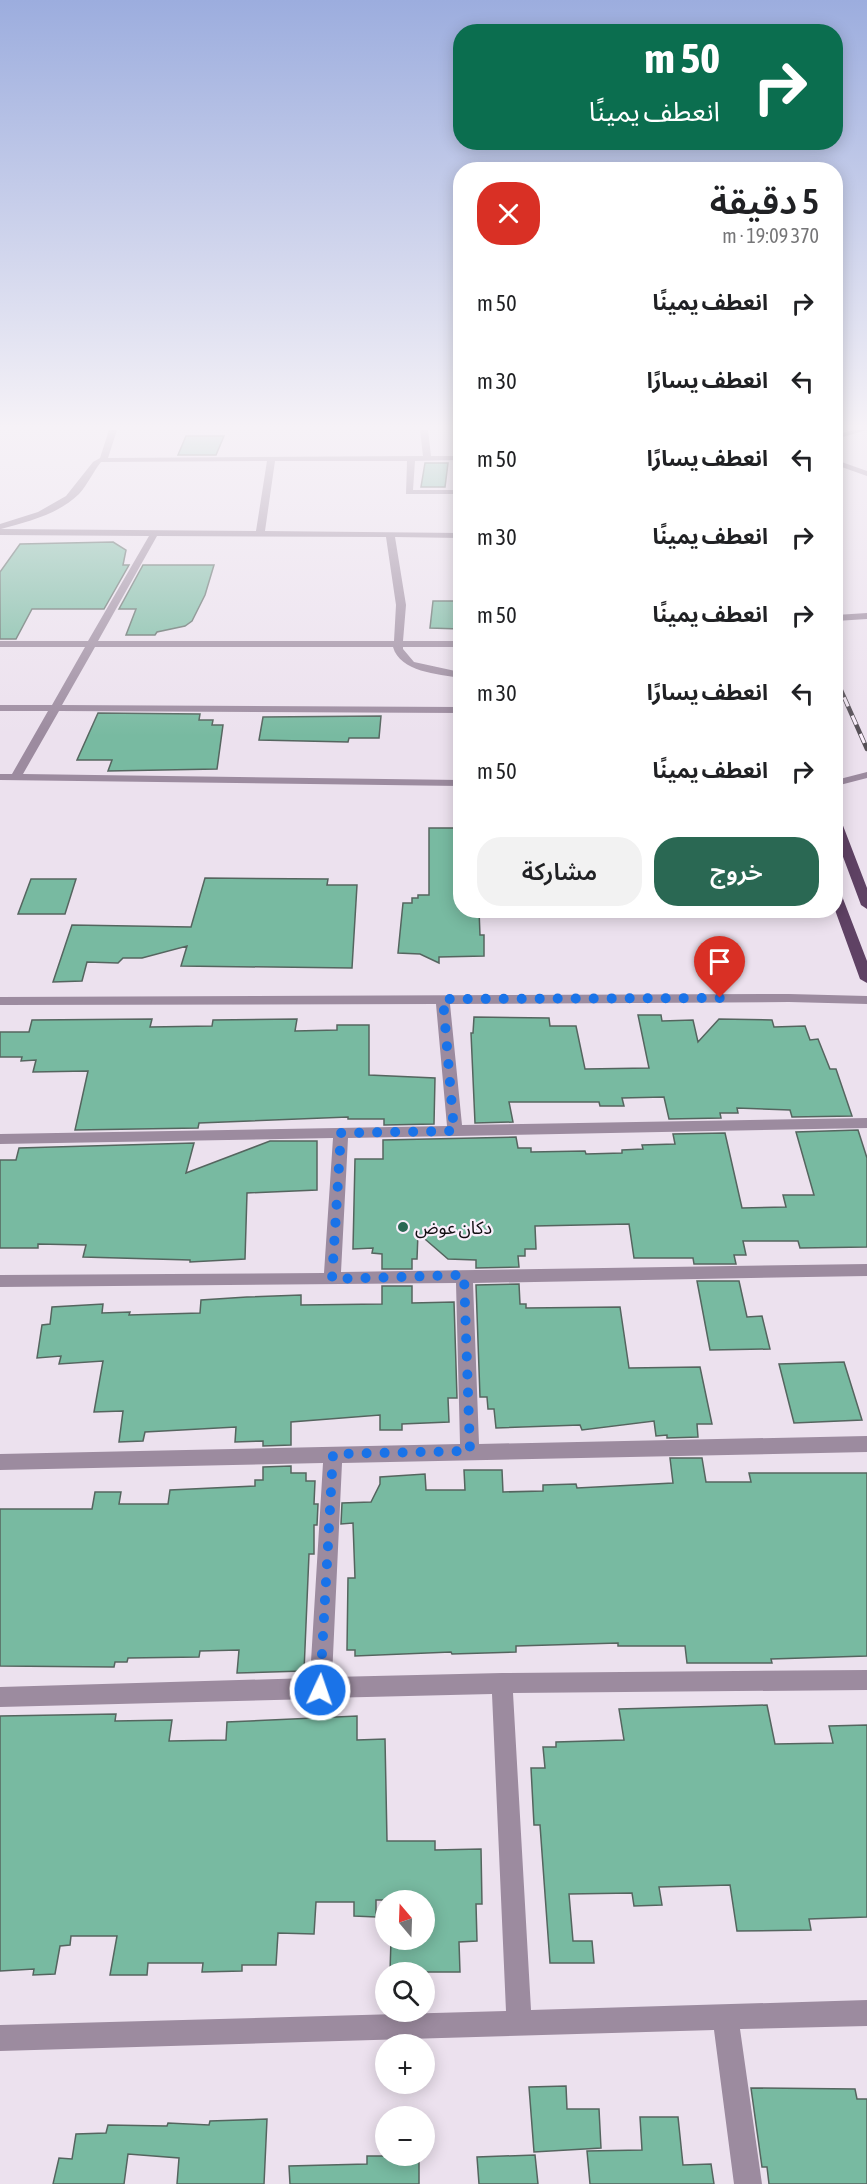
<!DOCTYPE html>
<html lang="ar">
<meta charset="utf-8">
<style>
body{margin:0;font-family:"Asap Condensed","Noto Sans Arabic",sans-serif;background:#f2f2f2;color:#202124;direction:rtl;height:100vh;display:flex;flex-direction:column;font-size:22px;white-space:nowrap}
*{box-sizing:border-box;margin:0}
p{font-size:20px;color:#757577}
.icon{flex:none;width:33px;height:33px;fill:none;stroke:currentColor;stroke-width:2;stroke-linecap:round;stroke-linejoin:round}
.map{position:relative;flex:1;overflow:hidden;direction:ltr}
.details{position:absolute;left:453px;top:162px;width:390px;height:756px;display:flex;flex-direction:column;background:#fff;border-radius:24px;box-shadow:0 3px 15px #0003;direction:rtl}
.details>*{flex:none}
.banner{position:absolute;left:453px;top:24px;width:390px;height:126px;border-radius:24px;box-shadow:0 3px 15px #0003;direction:rtl;background:#0b6e4f;color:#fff;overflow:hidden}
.needle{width:39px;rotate:341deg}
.controls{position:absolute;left:375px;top:1890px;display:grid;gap:12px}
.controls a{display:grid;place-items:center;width:60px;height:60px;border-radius:50%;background:#fff;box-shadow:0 3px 15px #0003;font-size:30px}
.pin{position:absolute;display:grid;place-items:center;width:51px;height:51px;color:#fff;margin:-62px -26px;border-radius:50% 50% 50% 0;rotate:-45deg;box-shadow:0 0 6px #0007}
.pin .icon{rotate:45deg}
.me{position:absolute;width:66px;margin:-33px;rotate:3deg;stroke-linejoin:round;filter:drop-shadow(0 0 4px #0008)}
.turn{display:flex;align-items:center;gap:21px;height:126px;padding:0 24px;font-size:27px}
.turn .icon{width:78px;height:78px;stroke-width:2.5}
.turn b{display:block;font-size:42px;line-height:51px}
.round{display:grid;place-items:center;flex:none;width:63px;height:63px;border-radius:24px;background:#f2f2f2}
.headline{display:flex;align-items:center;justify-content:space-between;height:102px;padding:0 24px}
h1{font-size:36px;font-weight:600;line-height:45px}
.primary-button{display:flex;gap:12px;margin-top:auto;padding:12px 24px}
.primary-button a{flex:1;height:69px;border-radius:24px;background:#2a6853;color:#fff;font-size:24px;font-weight:600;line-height:69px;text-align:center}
.primary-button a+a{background:#f2f2f2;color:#202124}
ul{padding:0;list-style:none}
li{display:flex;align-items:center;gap:18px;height:78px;padding:0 24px}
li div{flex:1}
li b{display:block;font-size:22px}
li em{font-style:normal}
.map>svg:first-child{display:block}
</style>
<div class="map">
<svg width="867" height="2184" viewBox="0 0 867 2184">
<rect width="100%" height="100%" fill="#ece1ee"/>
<path fill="#78baa1" stroke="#55655f" stroke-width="1.5" d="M186,436h38l-8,19h-38z
M425,463h23l-3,24h-24z
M113,542l13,8 -3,15h6l-25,44h-72l-16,30h-16v-67l20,-28z
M143,565h71l-9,30 -13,26 -7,5 -28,6 -2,3h-29l10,-26h-17z
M433,601h27v28l-30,-1z
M98,713l102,1 -1,6h14l-1,5h11l-6,44 -109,2 4,-11h-35z
M381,716l-2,22h-30l-1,4 -89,-2 4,-23z
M429,828h29l-2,52h4v30h19l1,25h4v21l-45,1v6l-19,-9 -22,-1 5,-50h9v-5h6v-3h11z
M205,878l123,1 -1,6h30l-5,83 -171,-2 6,-20 -45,12h-19l-5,5 -31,-1 -5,19 -29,1 19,-57 119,2z
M31,879h45l-11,35h-47z
M638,1015h23l1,6 31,-1 5,22 21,-23 53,1 2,7 31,-1 5,14 8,-1 12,30h6l16,47 -60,1 -2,-7 -53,-2 1,5h-18l1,5 -52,1 -5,-22 -42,1 2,8h-24l-1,-4h-90l4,20 -38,1 -4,-90h2l1,-16 75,1 1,8h26l9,43 64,-1z
M152,1019l-2,8 62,-1 1,-6 84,-1 -2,12 42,-1v-5h32v50l66,3 -1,46 -50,1v-6h-36v-2l-149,6 -1,5 -123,2 13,-59 -55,1 3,-12 -15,1 1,-4h-22v-25h29l3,-12z
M858,1130l9,28v89l-67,1 -2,-7h-55l3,14h-12l2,9h-42l-1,-6h-59l-5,-34 -94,2 1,23h-11v7h-7l1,11 -43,1v-8l-28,-1 -30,-26 -1,26h-5v10h-30v-15l-10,-1 1,-5 -20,1 2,-90h28v-19l133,-3 2,11h13v4l54,-1 1,3 36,-1v-3l21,-1 -1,-4 33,-1 -2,-10 52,-1 17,75 44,-1 -3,-12h31l-18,-63z
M270,1141h47v49l-70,3 -2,66 -55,3v-2l-107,-3 3,-12 -48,-1v4h-38v-88h16l3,-12 175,-5 -8,30z
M697,1281h42l8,36 15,-1 8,33 -60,1z
M519,1284l1,20h6v4l94,-1 9,61 71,-1 12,57h-15l1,13 -31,1v-3l-11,1 -2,-15 -72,9 -2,-5 -84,3 -2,-19h-6l-1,-12h-7l-4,-112z
M382,1286h30v17l42,-1 3,96h-9l1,24 -47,2v6h-22v-15l-89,7v23l-28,1v-5l-28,1 1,-15 -91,5 -2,9 -24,1 4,-31 -29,1 9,-51 -44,3 2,-8 -24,2 5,-33 8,-1 2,-17 51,-3 -1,9 28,-1 -1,3 71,-2 1,-13 46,-3 54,-2v10l81,-1z
M844,1362l18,58 -68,3 -15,-59z
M670,1458h32l4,24h45l-2,-9h118v183l-96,3 1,4h-85l-2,-17h-67v-3l-102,3v6l-64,2 -1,-2 -96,4v-6h-8l1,-72h7l-2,-55 -12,1 1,-21 29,-1 9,-18v-7l45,-3 1,16h39l-1,-20h38l1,22 40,-1v-6l33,-1 1,4 96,-5z
M291,1466v7h15v8h9l-1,23h4l-1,21h-3v29h-5l-5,117 -67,2 2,-23 -39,1 -1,6 -71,1 -1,4h-12l-1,5 -114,-1v-157h92l3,-17h26l-2,12h49l2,-14 85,-4v-6h8v-13z
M767,1705l8,39 58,-1 -4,-17 38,-1v192l-58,2 2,11 -74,1 -7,-46 -71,2 3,18 -28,1 -2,-13 -63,1 4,47h19l2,22h-44l-10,-138h-6l-3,-57h14l-2,-21h13v-5l68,-2 -5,-31z
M116,1714l-1,7 57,-1 -3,21 57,-1 1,-18 130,-6v24l28,-1 2,102h48v9l46,-1 1,55h-6l1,37 -18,1 1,30h-70l1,-32h33v-40h-48v17l-22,-1v-14h-38l-2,32 -36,-1 -2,32h-34v6l-40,1 1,-9h-55l-1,12h-37l7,-39h-46l-1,9 -10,1 -5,28 -22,1 1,-6 -34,2v-255z
M566,2086l1,23h32l2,39 -67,4 -5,-65z
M751,2088l104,1 2,10h10v85h-98l-2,-17h-5z
M640,2117h38l5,48 28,-1 3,20h-124l-3,-33 55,-1z
M267,2119l-3,65h-87l2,-26 -51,-4 -4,30h-71l6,-26 13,1 4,-25 30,-1 2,-8 59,1 1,-3 41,2 1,-4z
M535,2155l3,29h-59l-2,-27z
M367,2156h52v28h-129l-1,-18 78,-2z"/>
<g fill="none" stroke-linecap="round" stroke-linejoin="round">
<path fill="#9c8b9f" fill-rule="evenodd" d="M109,430h8l-9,28 315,-2 -3,-26h8l3,26h29v4l-45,1 -2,29h47v4h-54l1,-33h-132l-10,70 195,2v5l-65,-1 11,68 -3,36h57v6h-57v2l11,13 46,10v6c-22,-4 -60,-6 -67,-31h-298l-33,58 398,2v6l-401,-2 -36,63 437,6v6l-460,-6v-6h12l36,-63h-48v-6h52l33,-58h-85v-6h88l61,-105 -149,-1v-11l38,-12 28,-16 27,-34 7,-4zM267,461l-11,70 -255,-2c26,-7 58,-15 78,-35 9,-10 14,-22 22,-32zM157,536l229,1 10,68 -2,36h-296z
M853,430h13l-30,9v-4z
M836,460l31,11v5l-31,-11z
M867,613v6l-31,2v-6z
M867,772v6l-31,8v-6z
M789,994l78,2v8l-78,-2 -339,2 12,121 405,-7v10l-519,10 -7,134 526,-8v12l-394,7 6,161 388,-8v16l-525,11 -10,214 170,-4 365,-3v20l-354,3 18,317 336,-10v26l-127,3 22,155h-28l-20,-154 -714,21v-26l506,-14 -14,-317 -167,4 -5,2 -5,-1 -315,8v-20l310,-9 13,-215 -323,7v-16l460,-10 -4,-161 -456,4v-12l324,-2 9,-135 -333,6v-10l447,-8 -11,-122 -436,1v-8z"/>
<path fill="#5f4264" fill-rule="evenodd" d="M836,819l6,4 25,65v21l-6,-4 -25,-67z
M836,892l6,4 25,65v22l-7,-4 -25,-69z"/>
<defs>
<path id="rail" d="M836,679l31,70"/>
</defs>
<use href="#rail" stroke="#554f56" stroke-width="4.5"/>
<use href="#rail" stroke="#faeefb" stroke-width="3" stroke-dasharray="10" stroke-linecap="butt"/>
</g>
<linearGradient id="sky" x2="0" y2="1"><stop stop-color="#9cadde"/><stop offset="0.58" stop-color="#f6f2f7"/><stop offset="1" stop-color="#f6f2f7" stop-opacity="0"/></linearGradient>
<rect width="867" height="736" fill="url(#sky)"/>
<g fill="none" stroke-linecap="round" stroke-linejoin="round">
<path stroke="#1a73e8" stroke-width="10" stroke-dasharray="0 18" d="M320,1690l13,-236 137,-3 -6,-176 -132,4 9,-146 113,-2 -11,-132 277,-1"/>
</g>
<circle fill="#2a6853" stroke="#faeefb" stroke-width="2" cx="403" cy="1227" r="6"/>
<g text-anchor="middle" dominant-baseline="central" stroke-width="4.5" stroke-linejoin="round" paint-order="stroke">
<g font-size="18" fill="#110d11" stroke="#faeefb" text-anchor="start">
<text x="415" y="1227">دكان عوض</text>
</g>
</g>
</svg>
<div class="controls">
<a><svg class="needle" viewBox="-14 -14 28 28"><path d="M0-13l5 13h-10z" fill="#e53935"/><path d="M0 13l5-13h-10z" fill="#757577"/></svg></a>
<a><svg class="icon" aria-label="search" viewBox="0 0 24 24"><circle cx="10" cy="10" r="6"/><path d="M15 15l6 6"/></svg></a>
<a>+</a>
<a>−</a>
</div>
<div class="pin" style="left:720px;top:998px;background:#d93025"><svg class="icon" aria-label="arrive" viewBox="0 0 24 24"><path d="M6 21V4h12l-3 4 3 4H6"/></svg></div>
<svg class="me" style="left:320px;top:1690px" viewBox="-20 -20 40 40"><circle r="17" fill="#1a73e8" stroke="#fff" stroke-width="3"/><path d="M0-11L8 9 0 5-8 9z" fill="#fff"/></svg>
<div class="banner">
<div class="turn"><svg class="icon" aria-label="right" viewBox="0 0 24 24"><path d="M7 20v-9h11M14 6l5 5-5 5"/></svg><div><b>50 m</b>انعطف يمينًا</div></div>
</div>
<section class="details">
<div class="headline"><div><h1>5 دقيقة</h1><p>370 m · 19:09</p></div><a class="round" style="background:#d93025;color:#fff"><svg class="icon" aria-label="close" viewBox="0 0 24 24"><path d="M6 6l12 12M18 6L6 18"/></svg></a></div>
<ul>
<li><svg class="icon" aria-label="right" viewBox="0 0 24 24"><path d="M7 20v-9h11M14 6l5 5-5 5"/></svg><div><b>انعطف يمينًا</b></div><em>50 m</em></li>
<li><svg class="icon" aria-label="left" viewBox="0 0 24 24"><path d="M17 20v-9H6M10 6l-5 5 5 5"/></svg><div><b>انعطف يسارًا</b></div><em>30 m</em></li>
<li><svg class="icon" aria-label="left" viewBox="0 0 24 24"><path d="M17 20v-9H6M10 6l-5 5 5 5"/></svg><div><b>انعطف يسارًا</b></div><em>50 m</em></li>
<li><svg class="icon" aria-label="right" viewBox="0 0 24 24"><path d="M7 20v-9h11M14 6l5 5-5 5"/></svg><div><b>انعطف يمينًا</b></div><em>30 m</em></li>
<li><svg class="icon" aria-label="right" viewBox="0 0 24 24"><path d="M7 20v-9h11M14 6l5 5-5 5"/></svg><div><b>انعطف يمينًا</b></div><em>50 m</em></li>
<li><svg class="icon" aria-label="left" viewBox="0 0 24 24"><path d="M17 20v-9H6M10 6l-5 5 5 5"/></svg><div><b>انعطف يسارًا</b></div><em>30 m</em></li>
<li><svg class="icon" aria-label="right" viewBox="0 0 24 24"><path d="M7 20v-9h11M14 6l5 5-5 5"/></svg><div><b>انعطف يمينًا</b></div><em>50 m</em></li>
</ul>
<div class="primary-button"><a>خروج</a><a>مشاركة</a></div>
</section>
</div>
